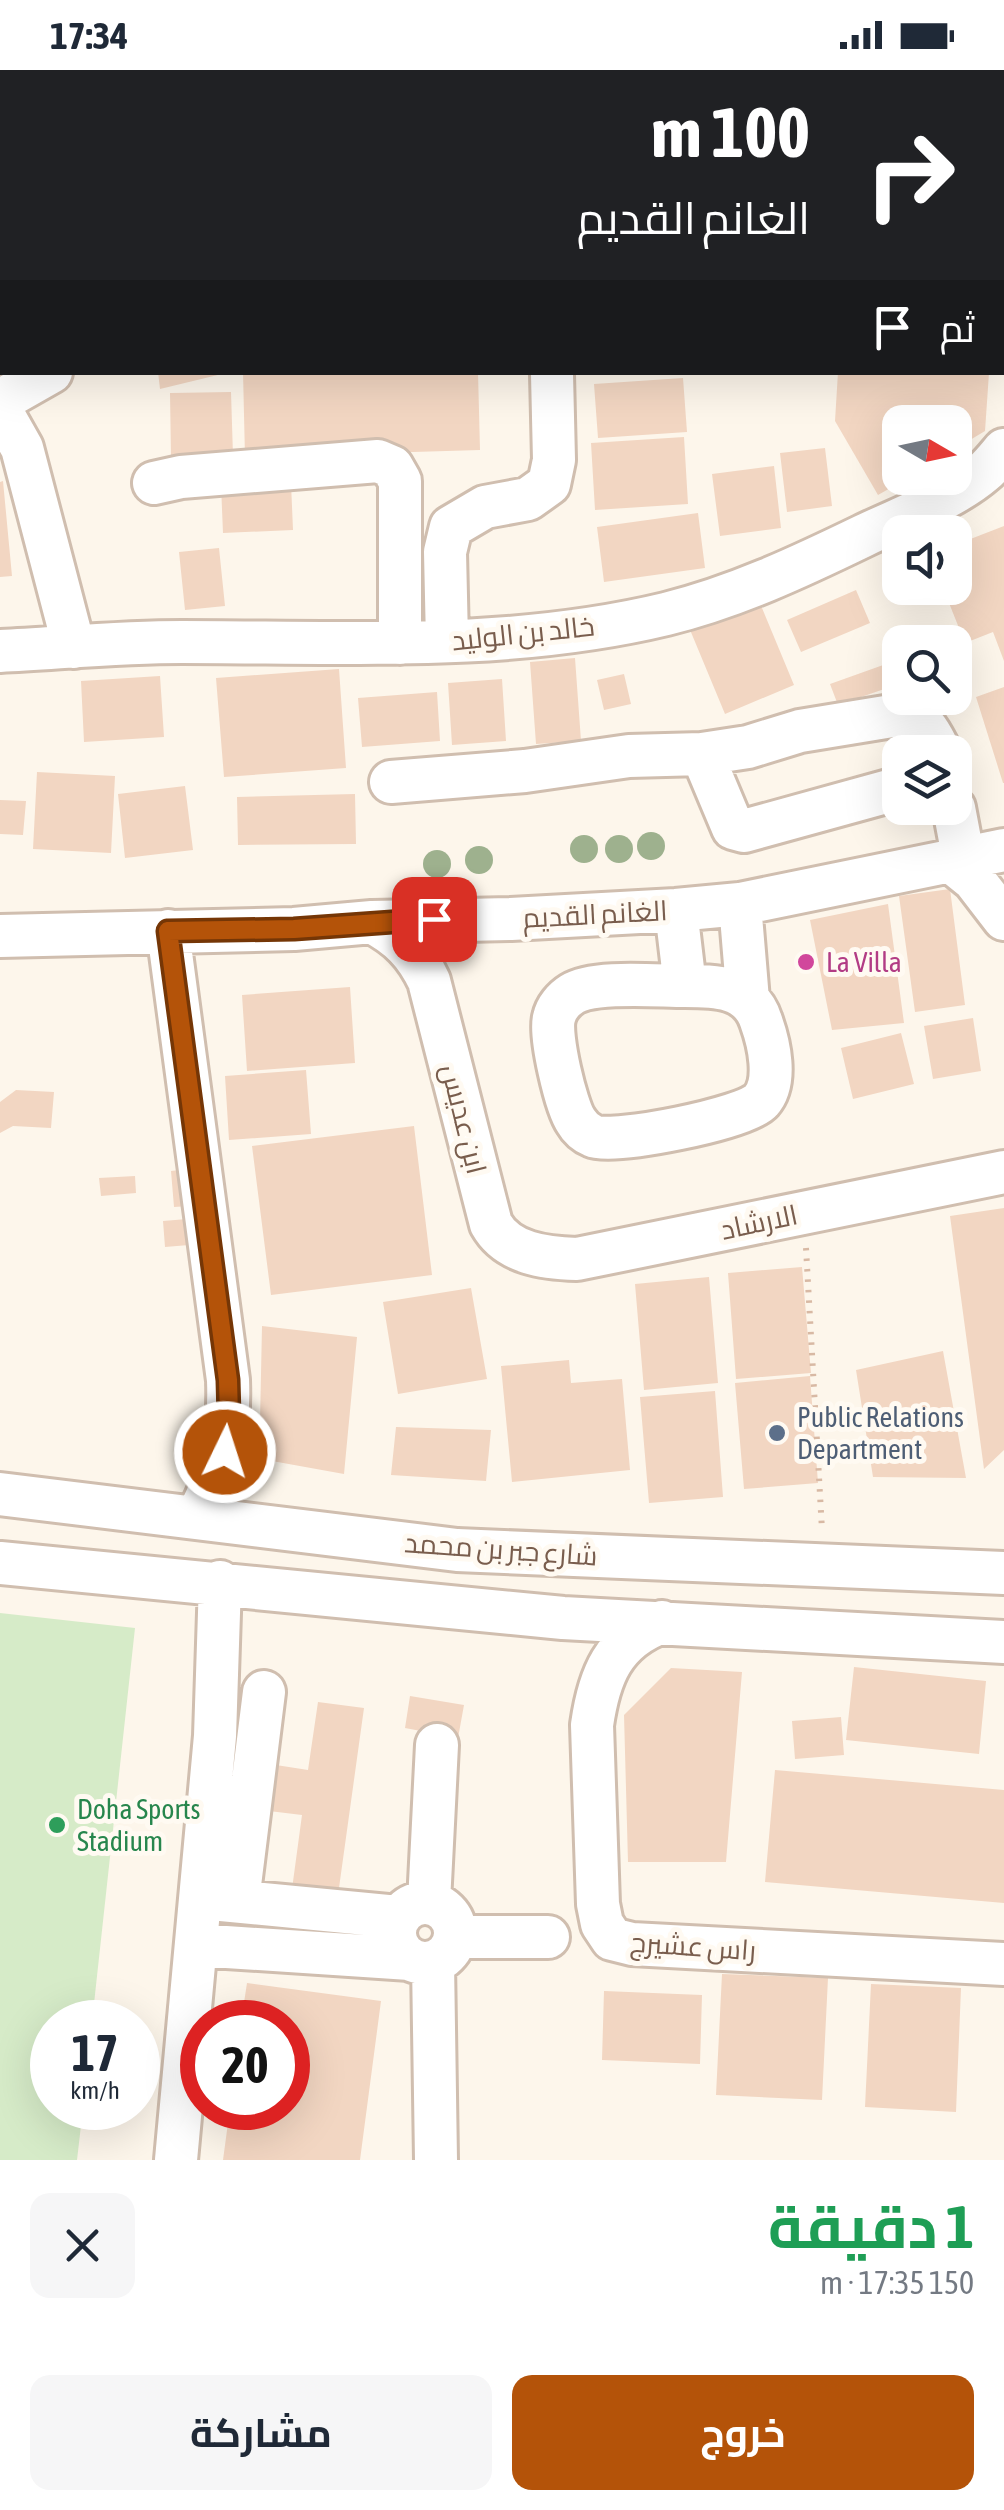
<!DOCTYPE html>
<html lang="ar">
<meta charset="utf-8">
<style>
body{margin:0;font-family:"Asap Condensed",Cairo,sans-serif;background:#f6f6f7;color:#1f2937;direction:rtl;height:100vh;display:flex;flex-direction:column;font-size:38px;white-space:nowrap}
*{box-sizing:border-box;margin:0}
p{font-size:32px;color:#747a83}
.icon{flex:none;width:55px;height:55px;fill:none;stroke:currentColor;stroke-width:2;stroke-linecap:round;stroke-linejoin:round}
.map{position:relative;height:2090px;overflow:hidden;direction:ltr}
.details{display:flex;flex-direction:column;background:#fff;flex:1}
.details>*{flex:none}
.top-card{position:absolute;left:0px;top:0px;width:1005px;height:305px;box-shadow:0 10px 40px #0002;direction:rtl;background:#202124;color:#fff;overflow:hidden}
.needle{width:65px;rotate:99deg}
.tools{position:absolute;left:882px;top:335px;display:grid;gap:20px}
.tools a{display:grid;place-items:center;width:90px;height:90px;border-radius:20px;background:#fff;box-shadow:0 10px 40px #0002;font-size:50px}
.speed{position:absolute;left:30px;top:1930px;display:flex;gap:20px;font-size:50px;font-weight:700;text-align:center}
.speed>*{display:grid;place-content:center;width:130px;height:130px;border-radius:50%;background:#fff;box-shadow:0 10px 40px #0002;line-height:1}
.speed small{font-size:25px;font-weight:400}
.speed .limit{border:15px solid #d22;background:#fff;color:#111}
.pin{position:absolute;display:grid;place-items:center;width:85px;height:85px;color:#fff;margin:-42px;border-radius:20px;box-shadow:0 5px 15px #0006}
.me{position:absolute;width:110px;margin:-55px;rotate:4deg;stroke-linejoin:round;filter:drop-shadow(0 0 8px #0008)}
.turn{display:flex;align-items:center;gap:35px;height:210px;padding:0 30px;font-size:45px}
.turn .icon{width:130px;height:130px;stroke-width:2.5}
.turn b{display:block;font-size:70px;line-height:85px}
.then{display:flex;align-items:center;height:95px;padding:0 30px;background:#0003;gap:20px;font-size:38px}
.round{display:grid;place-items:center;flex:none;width:105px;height:105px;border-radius:20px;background:#f6f6f7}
.summary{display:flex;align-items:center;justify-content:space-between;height:170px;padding:0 30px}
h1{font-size:60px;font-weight:700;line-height:75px;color:#1e9e55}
.button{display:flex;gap:20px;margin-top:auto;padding:20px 30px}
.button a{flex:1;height:115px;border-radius:20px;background:#b45309;color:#fff;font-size:40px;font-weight:700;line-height:115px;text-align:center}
.button a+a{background:#f6f6f7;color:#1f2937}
.status{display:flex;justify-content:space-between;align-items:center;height:70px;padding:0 50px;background:#fff;direction:ltr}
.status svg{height:28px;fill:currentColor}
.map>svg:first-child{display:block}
</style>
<div class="status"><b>17:34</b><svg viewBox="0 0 49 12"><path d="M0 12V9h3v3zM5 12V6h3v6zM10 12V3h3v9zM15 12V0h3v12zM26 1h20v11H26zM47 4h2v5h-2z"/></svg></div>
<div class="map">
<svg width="1004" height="2090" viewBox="0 0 1004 2090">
<rect width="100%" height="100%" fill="#fdf6eb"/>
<path fill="#d6ebc8" d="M0,1543l135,15 -43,394h-40v86h31l-6,52h-77z"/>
<path fill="#f2d6c2" d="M158,302h64v2l-62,15z
M243,302h235l2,78 -235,7z
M838,302l151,1 -4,58 -30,18v-27h-55v56h8l-30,17 -43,-74z
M683,308l4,54 -89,6 -4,-54z
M231,322l2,64 -62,2 -1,-65z
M684,367l4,67 -93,6 -4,-67z
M825,378l7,58 -45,6 -7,-59z
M774,396l7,62 -61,8 -8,-62z
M3,411l9,95 -12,1v-95z
M291,413l2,47 -70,3 -2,-48z
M698,443l7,55 -101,14 -7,-55z
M1004,456v135l-11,-29 -28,11 -22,-55h12v-43z
M219,478l6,58 -40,4 -6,-58z
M856,520l14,33 -69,29 -14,-32z
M757,526l37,89 -69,29 -37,-89z
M575,588l6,83 -45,3 -6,-82z
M886,594l7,22 -55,19 -8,-21z
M339,599l7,99 -122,9 -8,-99z
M624,604l7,30 -27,6 -7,-30z
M160,606l4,61 -80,5 -3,-61z
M502,609l4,62 -54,4 -4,-62z
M1004,617v96h-1l-27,-86z
M437,622l3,49 -78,6 -4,-49z
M37,702l78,4 -4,77 -78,-4z
M185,716l8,64 -68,8 -7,-64z
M355,724l1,50 -118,1 -1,-48z
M0,730l26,1 -3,34 -23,-1z
M950,819l15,116 -50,7 -16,-116z
M888,834l16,119 -72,7 -22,-110z
M350,917l5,76 -108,8 -5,-76z
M973,948l8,53 -48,8 -9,-53z
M901,963l13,51 -61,15 -12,-51z
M306,1000l5,64 -82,6 -4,-64z
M16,1020l38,2 -3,36 -38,-2 -13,7v-31z
M414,1056l18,149 -161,20 -19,-149z
M188,1099l2,37 -16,1 -3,-36z
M135,1106l1,17 -35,3 -2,-18z
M1004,1138v242l-20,19 -34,-253z
M199,1148l2,26 -36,3 -2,-26z
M802,1197l9,106 -75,6 -8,-106z
M709,1207l9,106 -74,7 -9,-106z
M471,1218l16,91 -89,15 -15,-92z
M262,1256l95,11 -13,137 -72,-13 -12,-39z
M943,1281l23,127 -93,-1 -17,-107z
M569,1290l2,23 51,-4 8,91 -118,12 -11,-116z
M810,1306l8,107 -74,6 -9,-106z
M715,1321l8,106 -74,6 -9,-106z
M396,1357l95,3 -5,51 -95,-6z
M854,1597l132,14 -7,73 -133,-14z
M671,1598l71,4 -16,190h-98l-4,-147z
M410,1626l54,9 -6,33 -53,-10z
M318,1632l46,6 -26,187 -46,-6 10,-74 -33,-4 7,-46 32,5z
M841,1647l3,38 -49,4 -3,-38z
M775,1700l229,20v113l-239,-21z
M722,1904l106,4 -6,122 -106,-5z
M247,1913l134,18 -21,159h-137l7,-52h58v-86h-47z
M871,1914l90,4 -5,124 -91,-5z
M604,1921l98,4 -2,69 -98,-4z"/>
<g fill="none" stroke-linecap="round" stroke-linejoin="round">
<defs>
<path id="minor" d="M92,0v2
M987,0v2
M685,2l5,-2
M1002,109l2,10
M0,331l51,-29
M0,339l22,39 52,199
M154,413l27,-6 197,-16 14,6 8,14v162
M447,571l-2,-89 6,-25 34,-20 43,-8 21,-15 5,-24 -2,-86
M0,581c60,-3 121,-9 182,-9 161,0 326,10 484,-28 69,-17 133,-47 197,-78 37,-18 90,-37 121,-64 7,-6 14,-15 20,-22
M702,684l31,74 11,3 156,-43
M391,712l134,-11 104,-15 73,-2 46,-7 52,-16 104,-17c22,7 26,19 36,38
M954,738l10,53
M953,793l21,17 30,39
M740,834l8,96
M676,840l9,76
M372,852c27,14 44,31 57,59l62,243c17,30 54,34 86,35l427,-87
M168,861l60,449c2,55 -6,88 -31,137
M0,866l294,-7 78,-7 139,-3 165,-9 64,-6 264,-54
M685,916c30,0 65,0 76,35 8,22 17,61 0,80 -14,17 -149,44 -168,35 -7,-3 -13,-8 -17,-15 -10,-14 -27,-87 -22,-103 2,-10 10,-19 18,-24 22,-14 85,-8 113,-8z
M0,1424l457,56 547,23
M0,1493l563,55 441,24
M662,1552c-49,18 -63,54 -70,103l6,179 4,20 10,15 20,5 372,20
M211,1829l187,18
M238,1831l26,-209
M429,1832l8,-157
M395 1863a30 30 0 1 1 60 0a30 30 0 1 1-60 0Z
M455,1867h93
M196,1875l214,14
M433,1892l3,198
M176,2090l39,-424 5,-154"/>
</defs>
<use href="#minor" stroke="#d0beaf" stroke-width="48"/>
<path stroke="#d8b9a4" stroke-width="6" stroke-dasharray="2.5 8" stroke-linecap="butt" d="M331,0l1,2
M806,1178l16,282"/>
<use href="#minor" stroke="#fff" stroke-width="42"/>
</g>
<g fill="#9eb18e">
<circle cx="651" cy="776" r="14"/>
<circle cx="584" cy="779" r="14"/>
<circle cx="619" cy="779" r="14"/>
<circle cx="479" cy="790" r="14"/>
<circle cx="437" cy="794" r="14"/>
</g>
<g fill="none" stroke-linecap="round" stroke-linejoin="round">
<defs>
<path id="route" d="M225,1382l4,-36 -1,-36 -60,-449 126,-2 140,-10"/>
</defs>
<use href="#route" stroke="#753606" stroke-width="25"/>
<use href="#route" stroke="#b45309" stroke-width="18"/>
</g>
<circle fill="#d1479c" stroke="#fffaf2" stroke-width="4" cx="806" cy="892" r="10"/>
<circle fill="#5c6f8a" stroke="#fffaf2" stroke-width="4" cx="777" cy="1363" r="10"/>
<circle fill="#2e9e5b" stroke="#fffaf2" stroke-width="4" cx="57" cy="1755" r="10"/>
<g text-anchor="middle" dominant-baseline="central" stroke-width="10" stroke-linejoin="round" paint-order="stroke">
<g font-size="28" fill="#795d4d" stroke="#fffaf2">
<text transform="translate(523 563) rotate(-6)">خالد بن الوليد</text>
<text transform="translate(595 844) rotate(-3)">الغانم القديم</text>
<text transform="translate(464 1049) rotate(76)">ابن عديس</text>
<text transform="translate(759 1152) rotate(-12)">الارشاد</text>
<text transform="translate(501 1479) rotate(4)">شارع جبر بن محمد</text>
<text transform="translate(693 1876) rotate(4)">راس عشيرج</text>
</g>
<g font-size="28" fill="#b23c85" stroke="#fffaf2" text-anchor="start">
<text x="826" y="892">La Villa</text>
</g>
<g font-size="28" fill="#4e5e75" stroke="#fffaf2" text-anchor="start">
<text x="797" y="1347">Public Relations<tspan x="797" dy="32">Department</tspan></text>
</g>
<g font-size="28" fill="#27864d" stroke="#fffaf2" text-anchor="start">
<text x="77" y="1739">Doha Sports<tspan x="77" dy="32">Stadium</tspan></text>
</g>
</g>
</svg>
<div class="tools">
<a><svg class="needle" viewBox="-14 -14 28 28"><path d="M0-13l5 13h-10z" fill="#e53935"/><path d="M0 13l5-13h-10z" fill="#747a83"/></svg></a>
<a><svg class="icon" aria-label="sound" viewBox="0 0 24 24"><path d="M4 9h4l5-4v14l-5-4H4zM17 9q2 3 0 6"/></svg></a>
<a><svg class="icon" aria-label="search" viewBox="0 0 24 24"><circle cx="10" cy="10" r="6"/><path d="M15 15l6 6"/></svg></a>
<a><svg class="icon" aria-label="layers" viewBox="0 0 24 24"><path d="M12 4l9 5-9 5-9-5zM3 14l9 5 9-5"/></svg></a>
</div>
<div class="speed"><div>17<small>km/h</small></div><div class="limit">20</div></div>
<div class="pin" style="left:434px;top:849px;background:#d93025"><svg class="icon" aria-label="arrive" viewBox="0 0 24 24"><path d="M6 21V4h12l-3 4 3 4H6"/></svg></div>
<svg class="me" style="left:225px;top:1382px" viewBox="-20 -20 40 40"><circle r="17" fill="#b45309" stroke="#fff" stroke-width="3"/><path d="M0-11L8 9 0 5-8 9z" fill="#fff"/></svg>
<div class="top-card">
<div class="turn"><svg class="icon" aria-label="right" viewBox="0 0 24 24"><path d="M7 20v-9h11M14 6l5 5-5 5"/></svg><div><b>100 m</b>الغانم القديم</div></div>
<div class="then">ثم<svg class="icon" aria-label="arrive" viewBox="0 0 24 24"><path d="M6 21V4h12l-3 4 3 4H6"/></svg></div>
</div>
</div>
<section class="details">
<div class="summary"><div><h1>1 دقيقة</h1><p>150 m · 17:35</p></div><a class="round"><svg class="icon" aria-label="close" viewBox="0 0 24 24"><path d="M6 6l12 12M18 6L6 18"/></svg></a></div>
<div class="button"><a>خروج</a><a>مشاركة</a></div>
</section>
